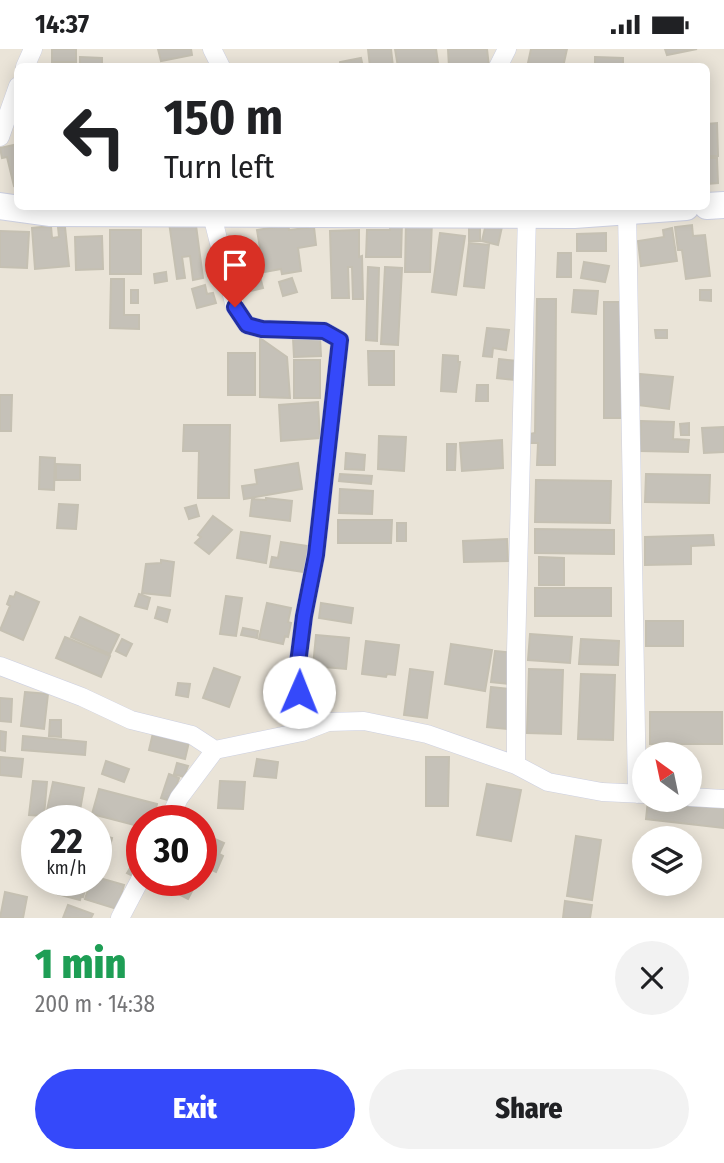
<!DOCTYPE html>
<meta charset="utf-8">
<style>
body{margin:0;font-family:"Fira Sans Condensed",sans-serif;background:#f2f2f2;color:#202124;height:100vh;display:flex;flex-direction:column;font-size:26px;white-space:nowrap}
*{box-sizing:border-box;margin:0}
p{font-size:23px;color:#757577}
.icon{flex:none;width:38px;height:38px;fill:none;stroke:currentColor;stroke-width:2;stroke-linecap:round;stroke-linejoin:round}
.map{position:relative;height:869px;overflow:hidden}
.side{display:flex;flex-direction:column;background:#fff;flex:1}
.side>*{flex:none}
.top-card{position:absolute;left:14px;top:14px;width:696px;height:147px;border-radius:10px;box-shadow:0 4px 18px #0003;background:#fff;color:#202124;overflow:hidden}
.needle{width:46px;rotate:327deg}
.controls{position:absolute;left:632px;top:693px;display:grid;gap:14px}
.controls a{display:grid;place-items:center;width:70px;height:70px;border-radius:50%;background:#fff;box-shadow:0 4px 18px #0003;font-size:35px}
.speed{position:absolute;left:21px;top:756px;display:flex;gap:14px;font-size:35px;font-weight:700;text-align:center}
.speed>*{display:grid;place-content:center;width:91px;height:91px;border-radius:50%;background:#fff;box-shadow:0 4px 18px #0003;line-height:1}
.speed small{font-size:18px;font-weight:400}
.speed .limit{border:10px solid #d22;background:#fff;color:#111}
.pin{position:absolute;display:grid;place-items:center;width:60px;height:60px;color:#fff;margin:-72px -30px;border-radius:50% 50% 50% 0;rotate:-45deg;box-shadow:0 0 7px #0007}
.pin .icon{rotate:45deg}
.me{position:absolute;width:77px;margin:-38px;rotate:1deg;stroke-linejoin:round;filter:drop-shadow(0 0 5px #0008)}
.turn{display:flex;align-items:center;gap:24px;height:147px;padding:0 35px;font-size:32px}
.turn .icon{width:91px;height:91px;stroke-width:2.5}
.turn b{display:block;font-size:49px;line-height:60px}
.round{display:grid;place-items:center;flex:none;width:74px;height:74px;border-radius:37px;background:#f2f2f2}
.overview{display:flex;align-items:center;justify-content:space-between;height:119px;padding:0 35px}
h1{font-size:42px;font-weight:800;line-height:52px;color:#1e9e55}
.button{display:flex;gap:14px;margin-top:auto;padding:14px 35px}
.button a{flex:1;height:80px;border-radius:42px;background:#3549fa;color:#fff;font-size:28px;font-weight:800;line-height:80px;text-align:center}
.button a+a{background:#f2f2f2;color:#202124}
.status{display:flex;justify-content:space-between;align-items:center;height:49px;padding:0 35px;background:#fff;direction:ltr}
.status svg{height:19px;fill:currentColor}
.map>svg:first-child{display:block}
</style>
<div class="status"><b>14:37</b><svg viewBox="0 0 49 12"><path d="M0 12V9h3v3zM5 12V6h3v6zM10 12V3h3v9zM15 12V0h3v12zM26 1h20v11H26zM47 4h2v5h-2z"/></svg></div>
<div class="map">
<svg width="724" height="869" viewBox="0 0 724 869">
<rect width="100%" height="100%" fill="#eae4d8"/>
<path fill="#c5c1b8" stroke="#c5c0b2" stroke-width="2" d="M52,0h24v13h-24z
M158,0h33l1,6 -31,6z
M368,0h23l2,18h-23z
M395,0h41l2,14 -9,1v3h-31z
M448,0h39l2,18h-40z
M531,0h36l-4,18h-19l-16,-4z
M665,0h32l-30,6z
M80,8l22,1v9h-22z
M595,8l28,1v9h-28z
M361,9l2,9h-23v-5z
M717,74l1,33h-11v-32z
M18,95v41l-4,1 -7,-29 -5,1 -2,-10z
M707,109h10l1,25 -11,1z
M195,169l8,60 -10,2 -3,-24 -8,1 3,21 -8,1 -8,-57z
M487,170l16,3 -5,23 -16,-4z
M406,171l26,1 -2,51h-25z
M390,173h12l-1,35h-35l1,-27h23z
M469,174h11v18h-11z
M288,176l1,5 25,-3 2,18 -18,3 3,23 -19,3 -1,-5 -17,3 -7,-42z
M692,176l1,11 12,-1 5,41 -24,3 -4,-29h-4l-3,-23z
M51,177l1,12 7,-1 -1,-10h7l4,39 -34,3 -3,-41z
M672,179l5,33 -36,5 -3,-25 26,-4 -1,-7z
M110,181h31v44h-31z
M359,181v27l3,-1 1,43h-10l-1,-32h-4l1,31h-17l-2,-67z
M0,182l29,1 -2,36 -27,-1z
M440,184l25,3 -9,59 -24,-3z
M606,184v18h-29v-17z
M102,187l1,33 -27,1 -1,-33z
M251,192l12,47 -21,5 -10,-44 5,1 4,4 12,-3z
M469,194l20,2 -5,43 -20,-2z
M558,204h13v24h-14z
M584,213l25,4 -4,16 -24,-4z
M368,218l11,1 -2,73 -11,-1z
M385,218l17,1 -4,77 -17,-1z
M166,223l1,9 -12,2 -1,-9z
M292,229l5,14 -14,4 -4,-14z
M111,230h13v36h15v14l-29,-1z
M205,236l2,9 6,-1 3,10 -19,5 -5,-19z
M131,241h7v13h-7z
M574,241l24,1 -2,23 -24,-2z
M700,241h11v11l-11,-1z
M537,250h19l-1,166h-18l1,-22h-9v-9l6,-1z
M604,253h20v116h-20z
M487,279l22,2 -3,20 -13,-2 -1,9 -9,-1z
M655,281h12v8h-11z
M320,288l1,19 -27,1 -1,-19z
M260,289l27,19 3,41 -30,-1z
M368,302h26v34h-25z
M228,304h27v42h-27z
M443,306l15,1v6h2l-4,30 -15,-1z
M499,310l18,2 -2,19 -18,-2z
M294,311h26v38h-26z
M640,325l33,3 -4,32 -32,-4z
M477,336h11v16h-12z
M0,346h12l-1,36h-11z
M318,353l2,36 -39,3 -2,-36z
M641,372l33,1 -1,17 16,1 -1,12 -48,-1z
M689,374v12h-8l-1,-11z
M184,376h46l-1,73h-31l1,-47h-16z
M724,378v25l-20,1 -2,-25z
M379,387l27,1 -2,34 -26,-2z
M502,391l1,28 -41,3 -2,-28z
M447,395h9l-1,26h-8z
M346,404l19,2 -1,15 -19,-1z
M40,408l15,1 -1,32 -15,-1z
M298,414l4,26 -58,10 -2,-13 15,-2 -2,-14z
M56,415l24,1v15h-24z
M340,425l32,2 -1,8 -32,-3z
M646,425l64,1 -1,28 -64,-1z
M536,431l75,1 -1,42 -75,-1z
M340,440l33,2 -1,23 -33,-1z
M266,449l26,3 -2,20 -40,-5 2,-17 14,1z
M59,455l19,1 -2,24 -19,-1z
M196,456l3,11 -10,3 -4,-11z
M213,467l19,14 -23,24 -14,-11 6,-6 -3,-2z
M338,471h54l-1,23h-53z
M397,474h9v18h-9z
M535,480l79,1v24l-79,-1z
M241,483l29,4 -4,27 -29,-5z
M713,486l1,10 -23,1v18l-46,1v-28z
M507,490l1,22 -44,1 -1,-21z
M281,493l27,4 -4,26 -34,-5 2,-10 6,1z
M539,508l25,1v27h-25z
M161,511l13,2 -4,34 -28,-3 4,-29 15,-1z
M535,539h76v28h-76z
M16,543l23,10 -16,38 -23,-10 10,-24 -3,-2 3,-8 4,1z
M139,545l11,4 -3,11 -12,-3z
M226,547l16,2 -6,38 -16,-2z
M267,554l24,5 -3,14 3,1 -3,14 -3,-1 -2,8 -24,-5z
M321,554l32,5 -2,15 -32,-5z
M158,558l12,3 -3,12 -12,-4z
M80,568l39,18 -9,19 -39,-17z
M646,572h37v25h-37z
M243,579l15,3 -1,7 -16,-3z
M530,585l42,3 -2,26 -42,-3z
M316,586l33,3 -3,31 -33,-3z
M65,588l45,19 -9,21 -45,-19z
M122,590l10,5 -6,12 -10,-5z
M581,590l38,2 -1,24 -39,-1z
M366,592l33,4 -4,30 -8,-1 -1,3 -24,-3z
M451,595l41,6 -7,41 -40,-7z
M495,602l19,2 -5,31 -18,-2z
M214,619l26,9 -11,30 -26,-9z
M410,620l23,3 -6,46 -23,-3z
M529,620l34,1 -2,64 -34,-1z
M581,625l34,1 -2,65 -35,-1z
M178,634l12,1 -2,13 -12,-2z
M491,638l20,2 -4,40 -20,-2z
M25,643l23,2 -4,35 -23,-3z
M0,649l12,1 -1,23 -11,-1z
M650,663h72v32h-72z
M50,671h11v17l-12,-1z
M0,682l6,1 -1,19 -5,-1z
M153,684l36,9 -4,17 -36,-9z
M23,687l63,6 -1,13 -63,-5z
M0,708l23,2 -2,18 -21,-2z
M426,708h23l-1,49h-22z
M257,710l21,3 -2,16 -22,-2z
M106,712l23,8 -5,13 -22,-8z
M177,714l11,3 -4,11 -10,-3z
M169,725l10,4 -8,23 -10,-3z
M33,732l14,1 -3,34 -15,-1z
M220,732l25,1 -2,27 -25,-1z
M53,733l31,6 -6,33 -32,-6z
M487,735l34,6 -10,51 -34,-6z
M99,740l58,15 -4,17h-11v6l-50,-13z
M648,751l76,6v22l-78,-9z
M201,784l23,10 -5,11 4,2 -7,16 -15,-7z
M96,785l16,4 -6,26 -10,-3z
M576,787l25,4 -9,60 -25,-4z
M135,811l7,6 -7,11 -8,-4z
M96,828l28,8 -7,24 -32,-10 6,-19h5z
M61,831h27l-5,17 -2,-1 -1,4 -23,-6z
M164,831h34l-10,19 -27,-14z
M5,843l22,5 -4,21h-23z
M565,852l27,4 -2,13h-27z
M68,856l25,9 -2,4h-28z"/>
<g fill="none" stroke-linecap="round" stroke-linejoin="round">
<defs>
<path id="street" d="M212,0l9,18
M25,18l8,-18
M498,18l9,-18
M0,88l18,-51
M627,160l10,585
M212,166l23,92 12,18 15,4 62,2 16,9 -24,215 -12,61 -7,55 5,61
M0,617l82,31 49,23 61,15 23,15 87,-18 26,-10 36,-1 63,13 89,31 32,17 54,10 42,2
M516,716v-113l11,-437
M690,748l34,2
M168,772l11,-23 36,-48
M120,869l22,-42"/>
<path id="secondary" d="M0,157l49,7 525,2 112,-8
M707,157l17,-1"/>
</defs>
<use href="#street" stroke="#cdd0e1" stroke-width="19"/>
<use href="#secondary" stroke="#cdd0e1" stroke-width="28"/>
<use href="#street" stroke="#fff" stroke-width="18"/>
<use href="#secondary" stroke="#fff" stroke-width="26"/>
</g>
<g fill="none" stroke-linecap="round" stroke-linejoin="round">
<defs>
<path id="route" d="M235,258l12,18 15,4 62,2 16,9 -24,215 -12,61 -7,55 2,21"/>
</defs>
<use href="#route" stroke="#222fa2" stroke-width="18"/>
<use href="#route" stroke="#3549fa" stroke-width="12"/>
</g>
</svg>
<div class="controls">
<a><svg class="needle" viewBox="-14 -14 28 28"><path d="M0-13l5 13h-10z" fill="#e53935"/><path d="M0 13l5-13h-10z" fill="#757577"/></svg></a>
<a><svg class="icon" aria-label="layers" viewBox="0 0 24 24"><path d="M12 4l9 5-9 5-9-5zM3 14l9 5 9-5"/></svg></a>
</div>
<div class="speed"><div>22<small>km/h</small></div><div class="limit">30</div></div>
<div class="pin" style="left:235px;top:258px;background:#d93025"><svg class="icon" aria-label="arrive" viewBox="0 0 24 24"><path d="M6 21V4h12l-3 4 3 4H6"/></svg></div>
<svg class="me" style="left:299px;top:643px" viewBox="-20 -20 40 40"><circle r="19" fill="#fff"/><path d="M0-13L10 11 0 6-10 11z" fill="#3549fa"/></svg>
<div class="top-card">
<div class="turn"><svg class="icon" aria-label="left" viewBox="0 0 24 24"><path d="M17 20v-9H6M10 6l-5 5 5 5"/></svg><div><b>150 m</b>Turn left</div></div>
</div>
</div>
<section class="side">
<div class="overview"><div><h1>1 min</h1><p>200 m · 14:38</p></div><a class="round"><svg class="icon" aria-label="close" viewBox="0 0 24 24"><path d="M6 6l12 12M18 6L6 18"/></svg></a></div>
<div class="button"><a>Exit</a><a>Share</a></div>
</section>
